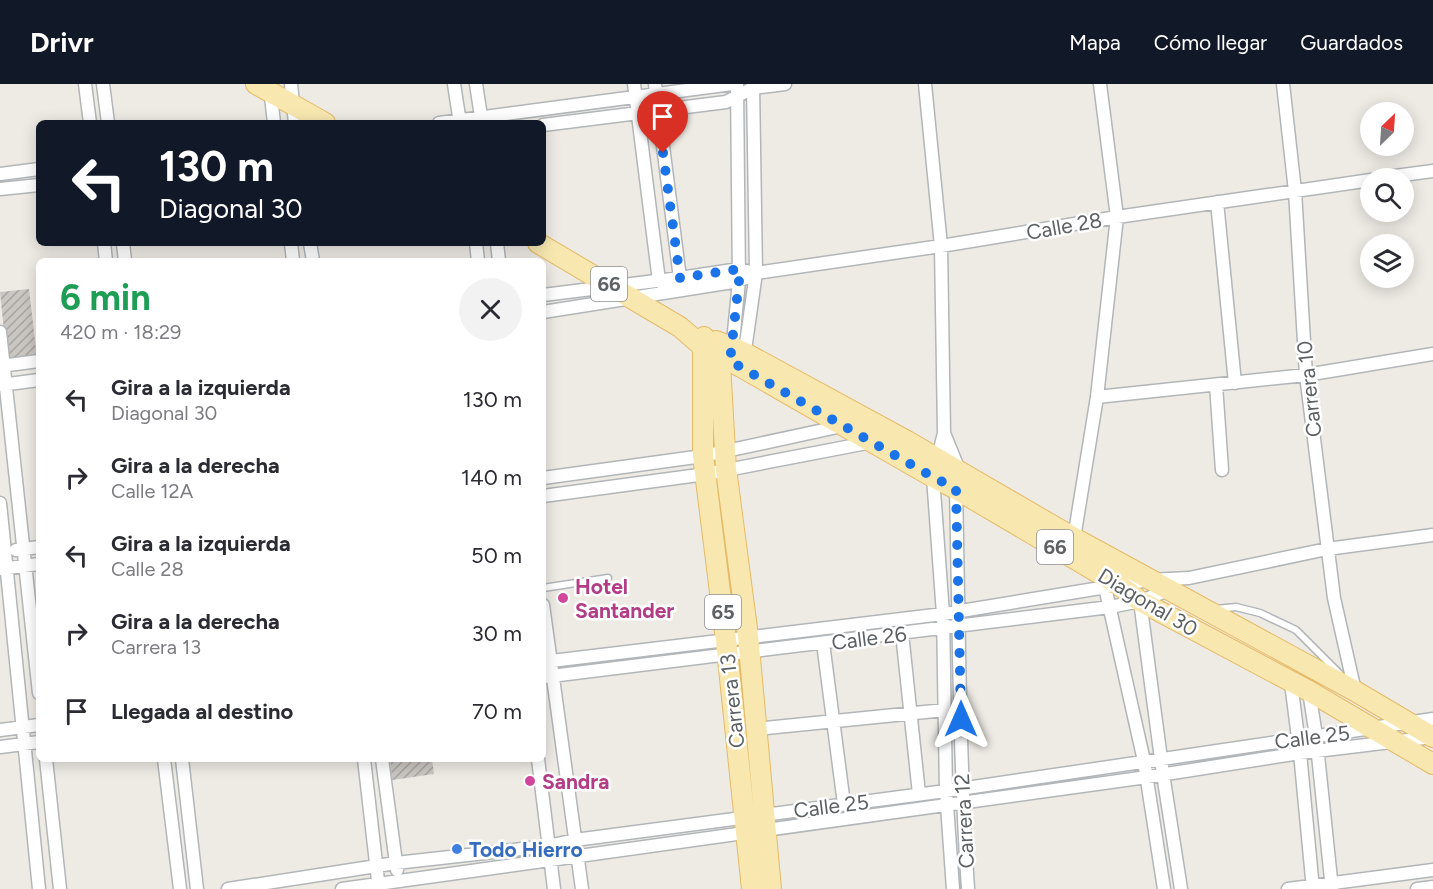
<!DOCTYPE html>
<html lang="es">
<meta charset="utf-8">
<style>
body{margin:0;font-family:Figtree,sans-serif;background:#f2f2f3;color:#2b2b33;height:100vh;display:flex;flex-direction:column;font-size:22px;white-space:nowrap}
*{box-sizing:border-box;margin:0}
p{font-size:20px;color:#7c7c81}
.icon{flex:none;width:33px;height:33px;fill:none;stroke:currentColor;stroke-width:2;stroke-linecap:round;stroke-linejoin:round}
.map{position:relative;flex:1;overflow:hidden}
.panel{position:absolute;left:36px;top:174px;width:510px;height:504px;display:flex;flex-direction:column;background:#fff;border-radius:9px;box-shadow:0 3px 15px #0003}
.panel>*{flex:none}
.banner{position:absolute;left:36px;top:36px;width:510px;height:126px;border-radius:9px;box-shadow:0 3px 15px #0003;background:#111827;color:#fff;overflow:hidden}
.needle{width:39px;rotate:25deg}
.buttons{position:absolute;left:1360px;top:18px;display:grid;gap:12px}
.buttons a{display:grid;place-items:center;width:54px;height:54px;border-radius:50%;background:#fff;box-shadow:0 3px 15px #0003;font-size:30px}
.pin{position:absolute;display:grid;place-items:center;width:51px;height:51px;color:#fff;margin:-62px -26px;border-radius:50% 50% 50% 0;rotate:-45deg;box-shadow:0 0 6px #0007}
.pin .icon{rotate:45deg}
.me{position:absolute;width:66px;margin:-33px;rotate:0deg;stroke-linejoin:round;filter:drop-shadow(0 0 4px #0008)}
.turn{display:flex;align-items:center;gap:21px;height:126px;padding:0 24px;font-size:27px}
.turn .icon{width:78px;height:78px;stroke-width:2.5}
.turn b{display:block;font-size:42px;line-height:51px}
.round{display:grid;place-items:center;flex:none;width:63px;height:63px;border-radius:32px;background:#f2f2f3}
.overview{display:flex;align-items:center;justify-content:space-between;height:102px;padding:0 24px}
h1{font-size:36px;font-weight:700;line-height:45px;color:#1e9e55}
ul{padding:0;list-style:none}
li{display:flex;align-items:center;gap:18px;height:78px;padding:0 24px}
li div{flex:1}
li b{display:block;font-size:22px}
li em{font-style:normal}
header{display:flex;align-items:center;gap:36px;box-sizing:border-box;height:84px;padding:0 30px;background:#111827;color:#fff}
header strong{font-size:28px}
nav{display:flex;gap:33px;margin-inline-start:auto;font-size:21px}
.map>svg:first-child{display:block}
</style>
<header>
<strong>Drivr</strong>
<nav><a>Mapa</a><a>Cómo llegar</a><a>Guardados</a></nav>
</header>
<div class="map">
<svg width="1433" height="805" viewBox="0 0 1433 805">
<defs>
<pattern id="building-hatch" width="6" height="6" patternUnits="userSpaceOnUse" patternTransform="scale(1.5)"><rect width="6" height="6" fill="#cac6c2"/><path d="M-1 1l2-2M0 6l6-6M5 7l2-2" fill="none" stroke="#a7a4a1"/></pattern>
</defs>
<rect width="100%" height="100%" fill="#eeebe5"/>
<path fill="url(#building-hatch)" d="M29,205l8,69 -30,3 -7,-69z
M390,675h42l2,15 -42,6z"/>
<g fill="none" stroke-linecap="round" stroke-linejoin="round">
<defs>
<path id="service" d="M543,504l65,-10
M1216,525l20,-2 24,6 36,17 43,43"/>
<path id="minor" d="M85,0l5,39
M103,0l5,39
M291,0l4,39
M454,0l6,39
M476,0l6,39
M634,0l25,197 14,10 7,-13 -25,-194
M925,0l16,162 3,187 -11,44 10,137 3,177 7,98
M1283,0l12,107 11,184 28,223 21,93
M270,4l4,35
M439,39l293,-39
M543,41l183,-23 27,-14 32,-4
M0,90l39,-5
M1380,94l53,-7
M0,105l39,-4
M1217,118l18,181
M104,159l2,18
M123,159l2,18
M291,159l2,18
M310,159l3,18
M476,159l2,18
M497,159l2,18
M543,211l137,-17 59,-9 8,2
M543,228l196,-31 17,-8 185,-27 176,-29 254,-37
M0,248l39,361
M732,268l7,-71 -2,-197
M744,273l12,-84 -3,-189
M0,282l39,-5
M0,301l39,-5
M1216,301l6,85
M1097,313l209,-22 127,-21
M944,349l15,37 -3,19c3,133 3,267 12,400
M543,394l160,-22 139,-30
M543,412l163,-22 166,-32
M0,419l39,386
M1074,454l23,-141 20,-180 -17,-133
M16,466l23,-3
M0,485l39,-5
M1105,503l39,174 20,128
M1140,517l23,173 18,115
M543,521l39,284
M902,549l17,161
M823,559l21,161
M543,578l400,-48 206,-34 40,-2 138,-29 106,-14
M543,593l567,-70 30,-6 32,-12
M1291,599l9,70 13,136
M1309,607l7,45 16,153
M756,645l189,-19
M0,646l39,-5
M0,663l39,-5
M46,675l14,130
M164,675l16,130
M182,675l15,130
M364,675l15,130
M382,675l15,111
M538,675l16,130
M228,805l168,-26 152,-17 27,-6 371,-49 487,-72
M342,805l805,-112 153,-24 133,-16
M1288,805l145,-19
M1417,805l16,-2"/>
<path id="primary" d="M256,0l69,39
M538,159l142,84 23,20 38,20 192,110 23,12 163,96 21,16 169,90 124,73
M704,253l-1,10v109l23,184 26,249
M716,257l29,12 162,88 167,97 281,153 78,46
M719,261l7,124 22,167 23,253"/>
</defs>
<use href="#service" stroke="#b2b6b9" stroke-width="9"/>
<use href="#minor" stroke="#b2b6b9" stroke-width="15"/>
<use href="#primary" stroke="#e5ba67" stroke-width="22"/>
<use href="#service" stroke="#fff" stroke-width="6"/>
<use href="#minor" stroke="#fff" stroke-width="12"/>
<use href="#primary" stroke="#f8e8b0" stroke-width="20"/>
</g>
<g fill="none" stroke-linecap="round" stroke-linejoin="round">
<path stroke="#1a73e8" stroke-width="10" stroke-dasharray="0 18" d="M663,69l17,125 59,-9v12l-9,80 203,116 23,12 5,230"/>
</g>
<g fill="#d1479c" stroke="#fff" stroke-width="2">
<circle cx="563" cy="514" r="6"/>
<circle cx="530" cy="697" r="6"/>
</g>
<circle fill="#3f7fe0" stroke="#fff" stroke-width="2" cx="457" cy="765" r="6"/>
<g text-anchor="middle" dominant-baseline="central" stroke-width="5" stroke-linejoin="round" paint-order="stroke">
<g fill="#fff" stroke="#8e9092" stroke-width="1.5">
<rect x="591" y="183" width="36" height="34" rx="4.5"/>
<rect x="1037" y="446" width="36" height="34" rx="4.5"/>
<rect x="705" y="511" width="36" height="34" rx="4.5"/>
</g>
<g font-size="20" font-weight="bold" fill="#5d6164">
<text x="609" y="200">66</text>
<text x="1055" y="463">66</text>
<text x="723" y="528">65</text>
</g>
<g font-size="21" fill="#5d6164" stroke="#fff">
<text transform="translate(1064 142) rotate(-10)">Calle 28</text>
<text transform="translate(1309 305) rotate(-96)">Carrera 10</text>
<text transform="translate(1148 518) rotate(31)">Diagonal 30</text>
<text transform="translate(869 554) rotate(-7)">Calle 26</text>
<text transform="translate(732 617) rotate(-96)">Carrera 13</text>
<text transform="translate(1312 653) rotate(-7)">Calle 25</text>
<text transform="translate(831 722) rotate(-7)">Calle 25</text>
<text transform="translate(964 737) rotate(-93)">Carrera 12</text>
</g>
<g font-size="21" font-weight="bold" fill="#b23c85" stroke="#fff" text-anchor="start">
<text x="575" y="502">Hotel<tspan x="575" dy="24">Santander</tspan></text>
<text x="542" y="697">Sandra</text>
</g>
<g font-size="21" font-weight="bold" fill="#366cbe" stroke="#fff" text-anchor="start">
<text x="469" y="765">Todo Hierro</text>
</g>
</g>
</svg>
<div class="buttons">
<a><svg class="needle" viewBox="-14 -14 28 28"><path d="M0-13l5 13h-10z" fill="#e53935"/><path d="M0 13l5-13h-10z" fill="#7c7c81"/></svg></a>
<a><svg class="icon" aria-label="search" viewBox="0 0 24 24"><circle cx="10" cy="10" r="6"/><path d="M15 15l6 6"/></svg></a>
<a><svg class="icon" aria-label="layers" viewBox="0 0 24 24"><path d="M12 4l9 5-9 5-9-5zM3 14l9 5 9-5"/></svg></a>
</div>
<div class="pin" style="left:663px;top:69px;background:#d93025"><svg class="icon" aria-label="arrive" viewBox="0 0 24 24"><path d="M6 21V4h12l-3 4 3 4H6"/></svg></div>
<svg class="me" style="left:961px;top:635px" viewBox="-20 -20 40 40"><path d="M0-17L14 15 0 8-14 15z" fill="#1a73e8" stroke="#fff" stroke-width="4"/></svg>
<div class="banner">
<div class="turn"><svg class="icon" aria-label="left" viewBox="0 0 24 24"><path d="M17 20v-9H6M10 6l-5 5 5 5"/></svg><div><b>130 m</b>Diagonal 30</div></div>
</div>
<section class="panel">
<div class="overview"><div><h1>6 min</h1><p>420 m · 18:29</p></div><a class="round"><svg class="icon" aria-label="close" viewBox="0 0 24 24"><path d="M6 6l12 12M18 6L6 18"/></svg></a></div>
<ul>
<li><svg class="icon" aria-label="left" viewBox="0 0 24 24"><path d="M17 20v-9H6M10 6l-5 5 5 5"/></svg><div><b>Gira a la izquierda</b><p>Diagonal 30</p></div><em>130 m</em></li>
<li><svg class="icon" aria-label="right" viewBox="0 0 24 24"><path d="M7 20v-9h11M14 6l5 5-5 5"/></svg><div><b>Gira a la derecha</b><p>Calle 12A</p></div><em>140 m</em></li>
<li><svg class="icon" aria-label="left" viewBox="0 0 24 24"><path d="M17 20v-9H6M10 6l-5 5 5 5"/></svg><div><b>Gira a la izquierda</b><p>Calle 28</p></div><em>50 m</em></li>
<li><svg class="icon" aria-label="right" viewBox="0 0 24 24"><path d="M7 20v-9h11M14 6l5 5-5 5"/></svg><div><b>Gira a la derecha</b><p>Carrera 13</p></div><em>30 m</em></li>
<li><svg class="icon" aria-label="arrive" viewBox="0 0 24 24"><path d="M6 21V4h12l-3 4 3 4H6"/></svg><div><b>Llegada al destino</b></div><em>70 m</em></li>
</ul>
</section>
</div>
